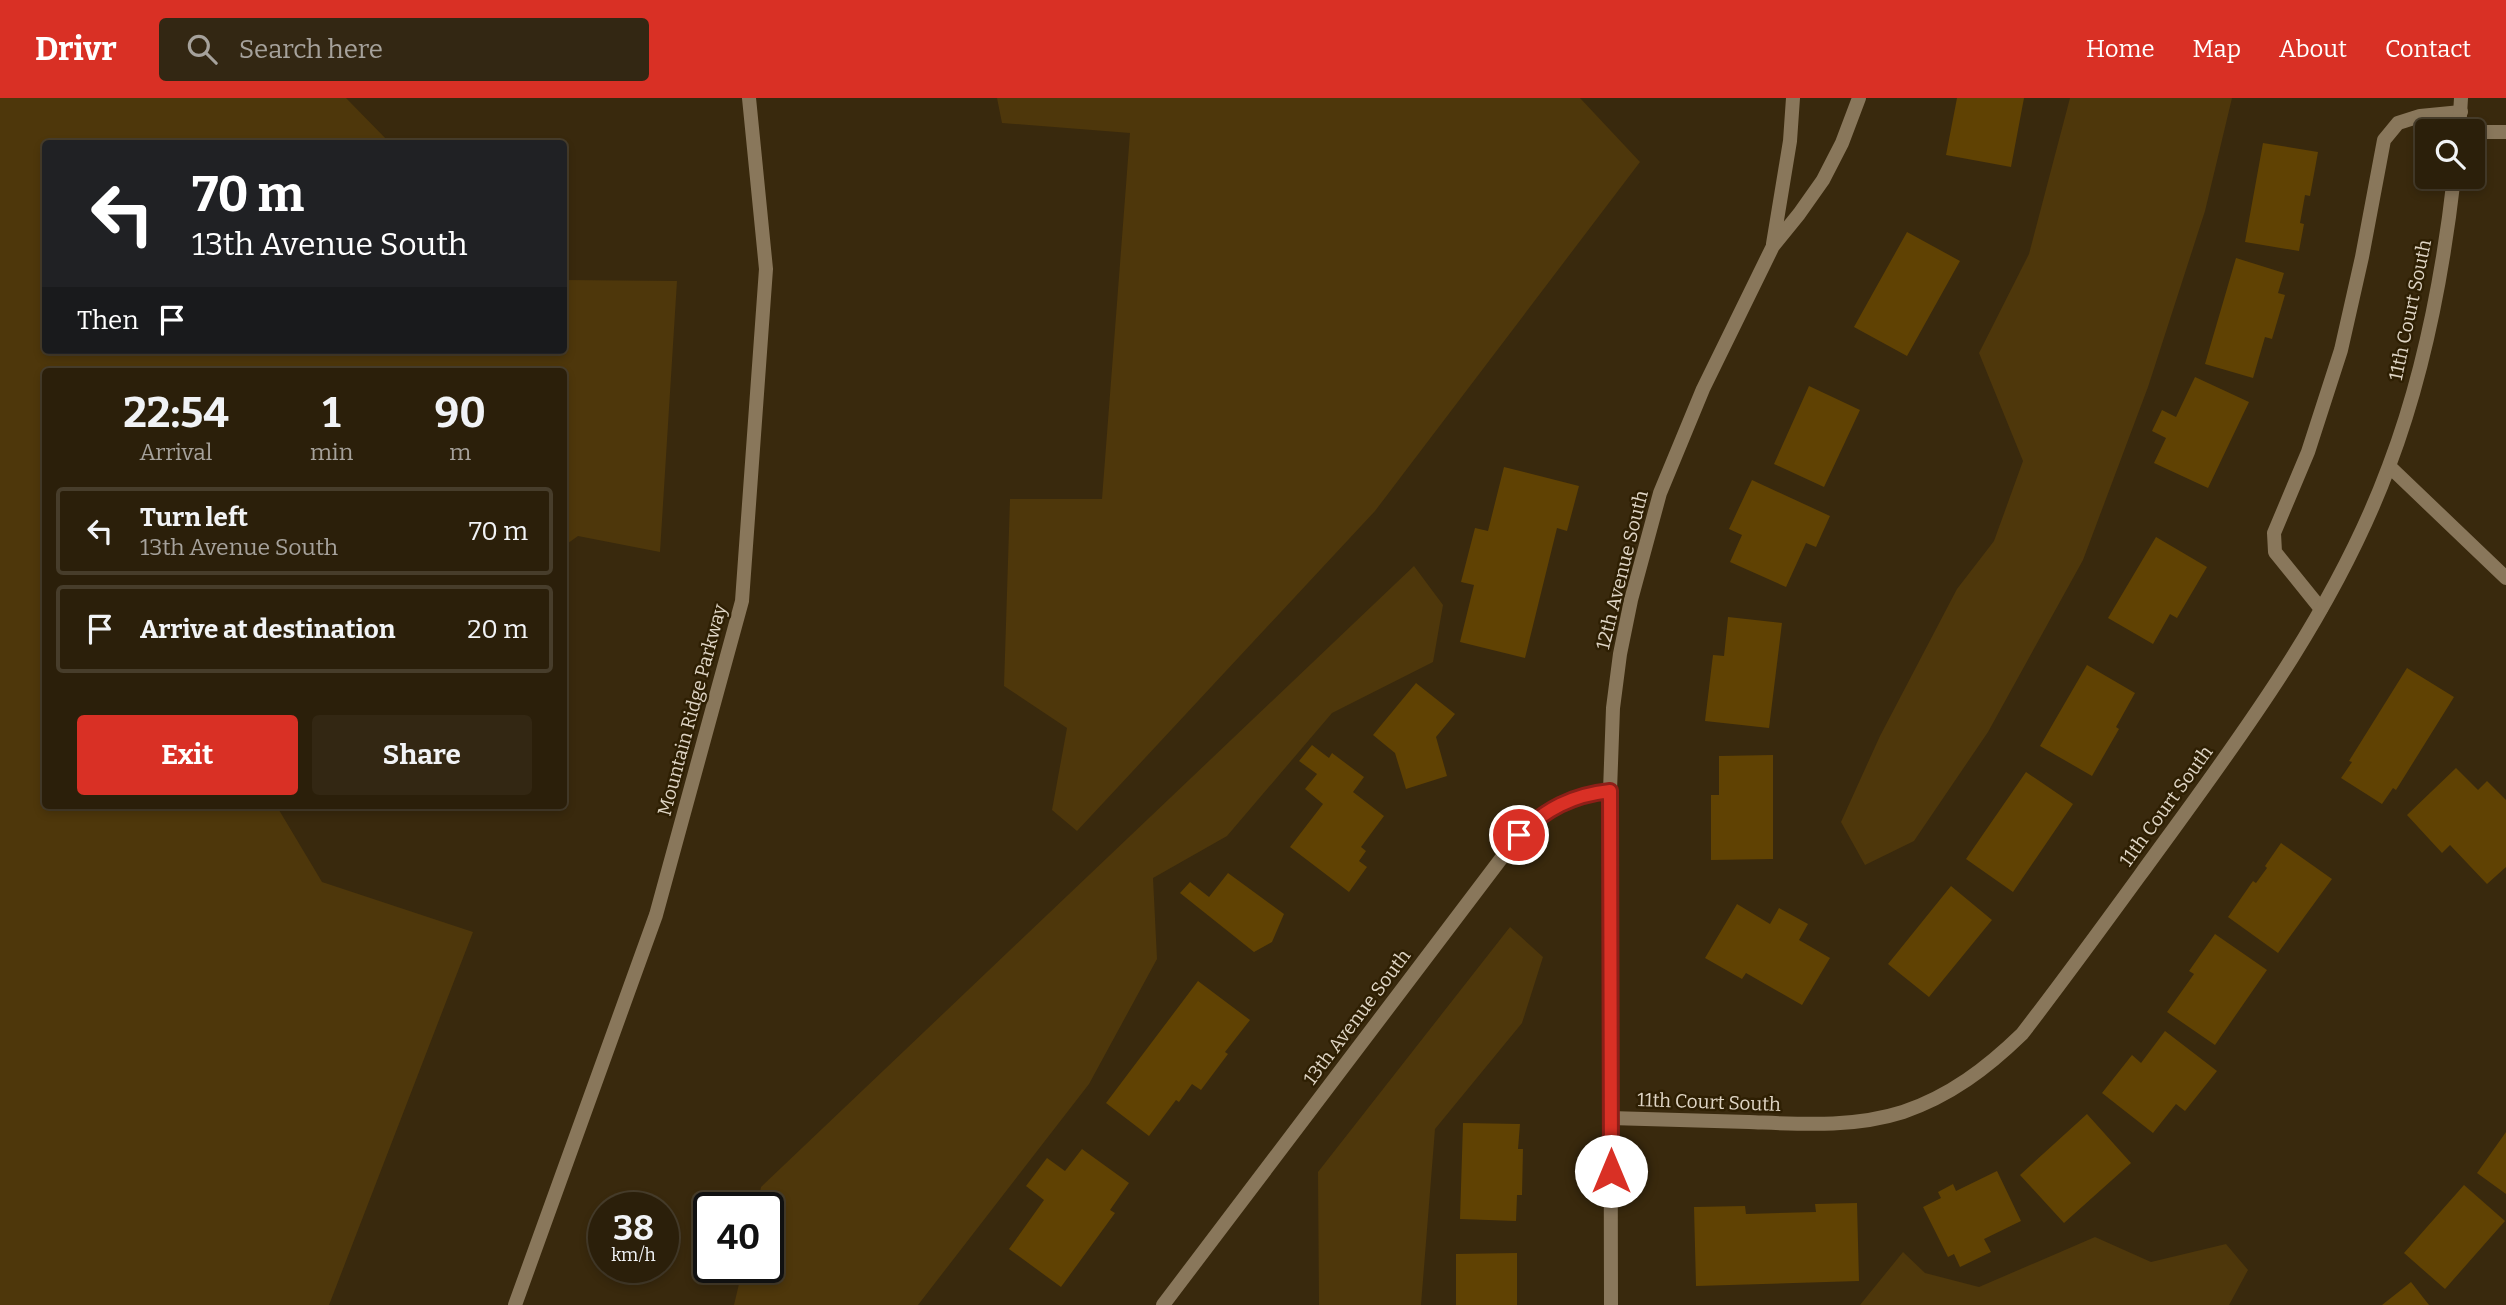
<!DOCTYPE html>
<style>
body{margin:0;font-family:Bitter,serif;background:#332713;color:#f1f3f6;height:100vh;display:flex;flex-direction:column;font-size:26px;white-space:nowrap}
*{box-sizing:border-box;margin:0}
p{font-size:23px;color:#a6a29c}
.icon{flex:none;width:38px;height:38px;fill:none;stroke:currentColor;stroke-width:2;stroke-linecap:round;stroke-linejoin:round}
.map{position:relative;flex:1;overflow:hidden}
.drawer{position:absolute;left:42px;top:270px;width:525px;height:441px;display:flex;flex-direction:column;background:#2b1f0a;border-radius:7px;box-shadow:0 4px 10px #0003,0 0 0 2px #473d2b}
.drawer>*{flex:none}
.top-card{position:absolute;left:42px;top:42px;width:525px;height:214px;border-radius:7px;box-shadow:0 4px 10px #0003,0 0 0 2px #473d2b;background:#202124;color:#fff;overflow:hidden}
.controls{position:absolute;left:2415px;top:21px;display:grid;gap:14px}
.controls a{display:grid;place-items:center;width:70px;height:70px;border-radius:7px;background:#2b1f0a;box-shadow:0 4px 10px #0003,0 0 0 2px #473d2b;font-size:35px}
.speed{position:absolute;left:588px;top:1094px;display:flex;gap:14px;font-size:35px;font-weight:700;text-align:center}
.speed>*{display:grid;place-content:center;width:91px;height:91px;border-radius:50%;background:#2b1f0a;box-shadow:0 4px 10px #0003,0 0 0 2px #473d2b;line-height:1}
.speed small{font-size:18px;font-weight:400}
.speed .limit{border:4px solid #111;border-radius:10px;background:#fff;color:#111}
.pin{position:absolute;display:grid;place-items:center;width:60px;height:60px;color:#fff;margin:-30px;border:4px solid #fff;border-radius:50%;box-shadow:0 2px 7px #0007}
.me{position:absolute;width:77px;margin:-38px;rotate:0deg;stroke-linejoin:round;filter:drop-shadow(0 0 5px #0008)}
.turn{display:flex;align-items:center;gap:24px;height:147px;padding:0 35px;font-size:32px}
.turn .icon{width:91px;height:91px;stroke-width:2.5}
.turn b{display:block;font-size:49px;line-height:60px}
.then{display:flex;align-items:center;height:66px;padding:0 35px;background:#0003;gap:14px;font-size:26px}
.eta{display:flex;justify-content:space-evenly;align-items:center;height:119px;text-align:center}
.eta b{font-size:42px;font-weight:700;line-height:49px}
.button{display:flex;gap:14px;margin-top:auto;padding:14px 35px}
.button a{flex:1;height:80px;border-radius:7px;background:#d93025;color:#fff;font-size:28px;font-weight:700;line-height:80px;text-align:center}
.button a+a{background:#332713;color:#f1f3f6}
ul{padding:0;list-style:none}
li{display:flex;align-items:center;gap:21px;height:88px;margin:0 14px 10px;padding:0 21px;border:4px solid #473d2b;border-radius:7px}
li div{flex:1}
li b{display:block;font-size:26px}
li em{font-style:normal}
header{display:flex;align-items:center;gap:42px;box-sizing:border-box;height:98px;padding:0 35px;background:#d93025;color:#fff}
header strong{font-size:33px}
nav{display:flex;gap:38px;margin-inline-start:auto;font-size:24px}
.search{width:490px;height:63px;background:#332713;display:flex;align-items:center;gap:18px;box-sizing:border-box;padding:0 24px;border-radius:7px;color:#a6a29c;font-size:26px}
.map>svg:first-child{display:block}
</style>
<header>
<strong>Drivr</strong>
<div class="search"><svg class="icon" aria-label="search" viewBox="0 0 24 24"><circle cx="10" cy="10" r="6"/><path d="M15 15l6 6"/></svg>Search here</div>
<nav><a>Home</a><a>Map</a><a>About</a><a>Contact</a></nav>
</header>
<div class="map">
<svg width="2506" height="1207" viewBox="0 0 2506 1207">
<rect width="100%" height="100%" fill="#39290d"/>
<path fill="#4e370b" d="M0,0h346l44,45 -344,1v206h518v-70l113,1 -17,271 -82,-16 -14,10v-175h-518v434h230l46,77 151,50 -144,373h-329z
M997,0h583l60,64 -265,349 -298,320 -25,-21 15,-82 -63,-42 6,-187h92l28,-366 -128,-10z
M2070,0h162l-27,113 -57,176 -65,173 -95,172 -74,109 -49,24 -24,-43 39,-86 77,-147 37,-48 29,-80 -44,-108 50,-99z
M1414,468l29,39 -10,57 -101,51 -105,123 -74,42 4,81 -68,125 -171,221h-184l9,-38h25v-59l-11,-1 4,-20z
M1510,829l33,30 -21,66 -87,106 -14,176h-102l-1,-133z
M2095,1139l56,25 75,-18 22,26 -19,35h-369l43,-53 22,21 54,14z"/>
<path fill="#604203" d="M1957,0h67l-13,69 -65,-12z
M2263,45l55,9 -8,44 -5,-1 -5,28 4,1 -5,27 -54,-9z
M1907,134l53,29 -53,95 -53,-29z
M2236,160l48,15 -6,20 7,2 -13,44 -7,-2 -12,41 -48,-14z
M2195,279l54,25 -41,86 -54,-25 12,-25 -14,-7 10,-21 14,7z
M1809,288l51,24 -36,77 -50,-23z
M1504,369l75,19 -12,45 -10,-3 -32,130 -65,-16 14,-57 -13,-3 14,-54 13,3z
M1752,382l78,36 -14,31 -10,-4 -20,44 -56,-25 12,-27 -13,-6z
M2156,439l51,30 -30,51 -7,-4 -17,30 -45,-26z
M1728,519l54,6 -13,105 -64,-7 8,-66 11,1z
M2087,567l48,28 -19,34 3,2 -27,47 -52,-30z
M2407,570l47,29 -58,93 -3,-2 -11,16 -41,-26 11,-16 -3,-1z
M1416,585l39,31 -19,23 11,39 -41,13 -11,-36 -22,-18z
M1312,647l17,13 3,-5 32,24 -11,15 31,24 -23,31 5,4 -7,10 8,6 -18,25 -59,-45 33,-43 -18,-15 12,-15 -18,-13z
M1773,657v104l-62,1v-65h8v-39z
M2456,670l22,22 9,-9 19,19v67l-19,17 -37,-39 -8,8 -35,-38z
M2026,674l47,32 -60,88 -47,-33z
M2281,745l51,36 -54,74 -50,-36 25,-36 3,2 11,-15 -2,-2z
M1228,775l56,41 -12,28 -18,10 -74,-59 10,-11 19,15z
M1951,788l41,34 -63,77 -41,-33z
M1737,806l33,20 9,-16 29,16 -9,16 31,18 -28,47 -56,-32 -4,6 -37,-21z
M2215,836l52,36 -52,75 -48,-33 27,-38 -5,-3z
M1198,883l52,39 -25,32 3,2 -27,36 -9,-6 -13,18 -3,-2 -27,36 -43,-33z
M2165,933l52,40 -32,40 -9,-7 -23,29 -51,-40 30,-38 9,8z
M2087,1016l44,49 -67,60 -44,-48z
M1463,1025l57,1 -2,25h5l-1,46h-5l-1,26 -56,-2z
M2506,1034v62l-29,-21z
M1082,1051l47,34 -19,27 5,3 -54,74 -52,-38 35,-49 -18,-14 21,-28 18,13z
M1997,1073l24,50 -37,18 7,13 -31,15 -6,-13 -6,3 -25,-50 18,-9 -3,-6 15,-8 3,7z
M2464,1087l41,36 -60,68 -41,-36z
M1857,1105l2,78 -163,5 -2,-79 51,-1 1,8 70,-2 -1,-8z
M1517,1155v52h-61v-51z
M2411,1184l18,23h-47z"/>
<g fill="none" stroke-linecap="round" stroke-linejoin="round">
<path stroke="#89775b" stroke-width="14" d="M2321,511l-46,-57 -1,-19 34,-81 33,-102 21,-93 22,-117 14,-17 22,-7 41,-4"/>
<path stroke="#89775b" stroke-width="14" d="M2459,33l2,-33
M2473,34h33
M2389,368l117,112
M1610,1020c47,1 93,3 139,4 51,2 104,6 154,-10 47,-16 84,-44 119,-78 51,-66 99,-133 148,-200 84,-115 169,-233 219,-368 35,-92 54,-192 65,-289
M515,1207l141,-390 86,-314 24,-332 -17,-171
M1163,1207l356,-470c27,-26 53,-40 91,-44"/>
<path stroke="#89775b" stroke-width="14" d="M1773,146l17,-103 3,-43
M1611,1207l-1,-514 3,-83 7,-54 11,-54 29,-107 43,-104 70,-143 26,-32 24,-34 19,-37 17,-45"/>
</g>
<g fill="none" stroke-linecap="round" stroke-linejoin="round">
<defs>
<path id="route" d="M1519,737c27,-26 53,-40 91,-44l1,380"/>
</defs>
<use href="#route" stroke="#8d1f18" stroke-width="18"/>
<use href="#route" stroke="#d93025" stroke-width="12"/>
</g>
<g text-anchor="middle" dominant-baseline="central" stroke-width="5" stroke-linejoin="round" paint-order="stroke">
<g font-size="19" fill="#e0d6c6" stroke="#2e1f03">
<text transform="translate(2410 212) rotate(-78)">11th Court South</text>
<text transform="translate(1622 472) rotate(-76)">12th Avenue South</text>
<text transform="translate(692 612) rotate(-75)">Mountain Ridge Parkway</text>
<text transform="translate(2166 708) rotate(-54)">11th Court South</text>
<text transform="translate(1357 919) rotate(-53)">13th Avenue South</text>
<text transform="translate(1709 1004) rotate(2)">11th Court South</text>
</g>
</g>
</svg>
<div class="controls">
<a><svg class="icon" aria-label="search" viewBox="0 0 24 24"><circle cx="10" cy="10" r="6"/><path d="M15 15l6 6"/></svg></a>
</div>
<div class="speed"><div>38<small>km/h</small></div><div class="limit">40</div></div>
<div class="pin" style="left:1519px;top:737px;background:#d93025"><svg class="icon" aria-label="arrive" viewBox="0 0 24 24"><path d="M6 21V4h12l-3 4 3 4H6"/></svg></div>
<svg class="me" style="left:1611px;top:1073px" viewBox="-20 -20 40 40"><circle r="19" fill="#fff"/><path d="M0-13L10 11 0 6-10 11z" fill="#d93025"/></svg>
<div class="top-card">
<div class="turn"><svg class="icon" aria-label="left" viewBox="0 0 24 24"><path d="M17 20v-9H6M10 6l-5 5 5 5"/></svg><div><b>70 m</b>13th Avenue South</div></div>
<div class="then">Then<svg class="icon" aria-label="arrive" viewBox="0 0 24 24"><path d="M6 21V4h12l-3 4 3 4H6"/></svg></div>
</div>
<section class="drawer">
<div class="eta">
<div><b>22:54</b><p>Arrival</p></div>
<div><b>1</b><p>min</p></div>
<div><b>90</b><p>m</p></div>
</div>
<ul>
<li><svg class="icon" aria-label="left" viewBox="0 0 24 24"><path d="M17 20v-9H6M10 6l-5 5 5 5"/></svg><div><b>Turn left</b><p>13th Avenue South</p></div><em>70 m</em></li>
<li><svg class="icon" aria-label="arrive" viewBox="0 0 24 24"><path d="M6 21V4h12l-3 4 3 4H6"/></svg><div><b>Arrive at destination</b></div><em>20 m</em></li>
</ul>
<div class="button"><a>Exit</a><a>Share</a></div>
</section>
</div>
